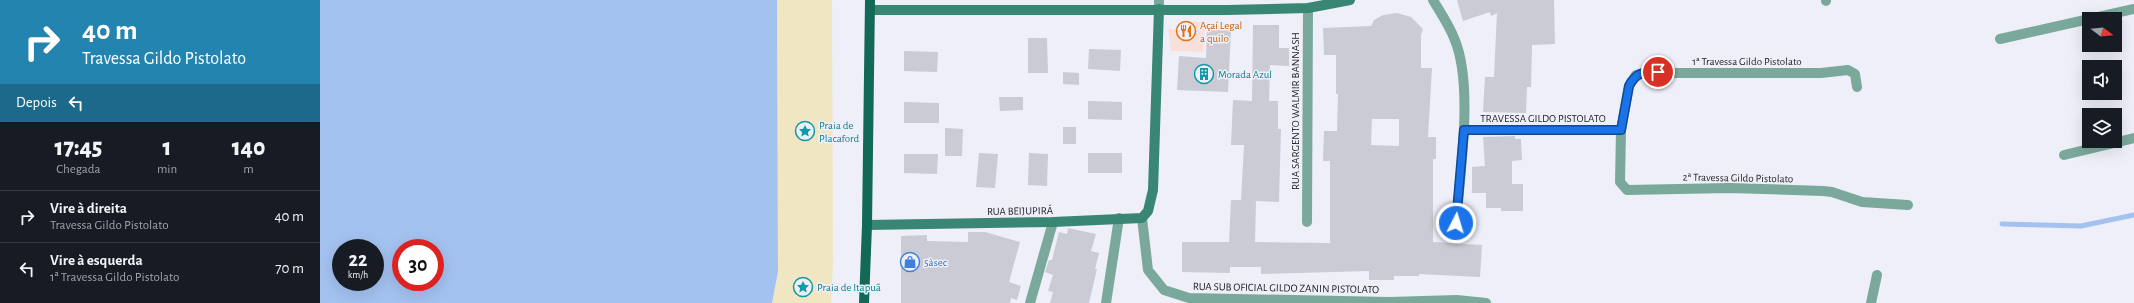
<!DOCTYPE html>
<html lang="pt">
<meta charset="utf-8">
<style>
body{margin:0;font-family:"Alegreya Sans",sans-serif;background:#20242c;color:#f1f3f6;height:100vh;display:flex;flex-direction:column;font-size:15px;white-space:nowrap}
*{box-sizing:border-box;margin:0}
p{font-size:13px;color:#9ea1a6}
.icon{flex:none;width:22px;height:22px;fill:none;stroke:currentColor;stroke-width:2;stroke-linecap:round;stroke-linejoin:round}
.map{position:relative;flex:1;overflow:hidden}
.panel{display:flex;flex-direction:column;background:#171b24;width:320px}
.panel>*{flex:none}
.banner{background:#2384af;color:#fff;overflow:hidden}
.needle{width:26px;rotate:106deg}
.tools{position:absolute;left:1762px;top:12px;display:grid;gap:8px}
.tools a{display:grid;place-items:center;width:40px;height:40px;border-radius:0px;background:#171b24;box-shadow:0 4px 16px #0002;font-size:20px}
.speed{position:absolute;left:12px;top:239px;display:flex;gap:8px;font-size:20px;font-weight:700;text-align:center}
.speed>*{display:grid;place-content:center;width:52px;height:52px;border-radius:50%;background:#171b24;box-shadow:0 4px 16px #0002;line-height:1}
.speed small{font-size:10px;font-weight:400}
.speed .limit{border:6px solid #d22;background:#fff;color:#111}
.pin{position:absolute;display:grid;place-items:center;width:34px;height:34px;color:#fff;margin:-17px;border:2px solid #fff;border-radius:50%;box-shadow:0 1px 4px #0007}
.me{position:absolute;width:44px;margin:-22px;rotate:5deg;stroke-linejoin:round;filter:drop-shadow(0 0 3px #0008)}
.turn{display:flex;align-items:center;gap:14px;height:84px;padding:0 16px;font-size:18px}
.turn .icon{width:52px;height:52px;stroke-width:2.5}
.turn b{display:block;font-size:28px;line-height:34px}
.then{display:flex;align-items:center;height:38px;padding:0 16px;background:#0003;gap:8px;font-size:15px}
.eta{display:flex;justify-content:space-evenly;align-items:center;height:68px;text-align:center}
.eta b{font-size:24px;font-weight:800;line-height:28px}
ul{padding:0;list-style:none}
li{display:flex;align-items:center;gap:12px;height:52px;padding:0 16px;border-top:1px solid #363941}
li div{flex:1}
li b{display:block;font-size:15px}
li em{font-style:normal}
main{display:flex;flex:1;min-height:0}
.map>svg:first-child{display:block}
</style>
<main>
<section class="panel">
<div class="banner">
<div class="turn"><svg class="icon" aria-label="right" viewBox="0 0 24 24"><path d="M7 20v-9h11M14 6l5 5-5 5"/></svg><div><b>40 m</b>Travessa Gildo Pistolato</div></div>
<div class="then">Depois<svg class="icon" aria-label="left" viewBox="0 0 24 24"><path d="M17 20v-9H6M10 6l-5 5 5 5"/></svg></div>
</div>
<div class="eta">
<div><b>17:45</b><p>Chegada</p></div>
<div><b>1</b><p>min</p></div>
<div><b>140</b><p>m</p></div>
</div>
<ul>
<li><svg class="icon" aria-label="right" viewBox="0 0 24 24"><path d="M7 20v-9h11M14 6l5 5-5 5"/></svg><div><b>Vire à direita</b><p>Travessa Gildo Pistolato</p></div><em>40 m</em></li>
<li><svg class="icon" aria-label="left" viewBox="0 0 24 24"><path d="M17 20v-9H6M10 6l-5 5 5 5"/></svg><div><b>Vire à esquerda</b><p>1ª Travessa Gildo Pistolato</p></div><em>70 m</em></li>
</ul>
</section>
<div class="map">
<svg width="1814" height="303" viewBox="0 0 1814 303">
<rect width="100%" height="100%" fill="#efeffa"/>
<path fill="#f9dfda" d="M873,21l12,2 -2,29 -32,-1 -3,-22h24z"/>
<path fill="#f0e6c1" d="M457,0h55l1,262 -2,41h-59l6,-31z"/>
<path fill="#a4c2f0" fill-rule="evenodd" d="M0,0h457l1,272 -6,31h-452zM21,248h34v34h-34zM81,248h34v34h-34z"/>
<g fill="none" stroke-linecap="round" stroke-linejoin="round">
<path stroke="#a4c2f0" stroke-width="5" d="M1682,224l79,2 53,-11"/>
</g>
<path fill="#cbcbd5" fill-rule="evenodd" d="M1137,0h97l1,44 -23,1 -1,42h-4l-1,26 -43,-1 2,-35h9l3,-64 -6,3 -1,-4 -27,9z
M1077,13l14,4 12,12 -2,6v33h11l-4,69h8v22h-3v83l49,3 -2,32 -61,-3v2h-25v4h-25v-9l-108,3v-7h-31v6l-48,-1v-30h47l2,-42h10l3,-55h-13l2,-45 19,1 1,-76h26v23h10v18l-19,-1 -1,36h9v28h3l-2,73 -23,-1 -1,41 75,1v-82h-7l1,-30h13l1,-37h-2v-39h-12l-1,-27 48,-2 3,-6 9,-5zM1052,119h27v27l-28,-1z
M887,29l24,1 -3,62 -51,-2 2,-34 27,2z
M708,38h19l1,35h-20z
M769,49l32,1 -1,21 -32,-2z
M584,51l34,1 -1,20 -33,-1z
M743,72l16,1v12l-16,-1z
M679,97h24v13l-23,1z
M768,101l34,1v18l-34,-1z
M584,102l35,1v20h-35z
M743,127h13v17h-13z
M625,128l18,1 -1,27h-17z
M1195,136v3h6l1,21 -10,1v23h11v27h-22v-3h-15v-15h-14v-26l13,-1 -2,-29z
M659,153l19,1 -3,34 -19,-1z
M709,153l19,1 -1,32 -19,-1z
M768,153h34v20h-34z
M584,154h34l-1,20 -33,-1z
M748,228l28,6 -5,17 8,2 -4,16h2l-8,34h-39l3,-11 -5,-1 5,-16 -8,-3 4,-12h3l7,-28 8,2z
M648,232h17l35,10 -11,40 12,4 -4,14 -6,-2 -1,5h-109v-67l26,-1v6l41,1z"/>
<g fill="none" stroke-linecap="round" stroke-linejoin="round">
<path stroke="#7aa99b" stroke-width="10" d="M839,0v9
M1113,0c7,12 16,25 21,38 20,45 6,135 2,185
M1506,1v-1
M1680,39l134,-30
M1537,87l-2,-13 -7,-4 -27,3h-178l-7,2 -7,11 -8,44 -1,52 7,8 103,-2 93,3 9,1 30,10 46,3
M1144,130h157
M1744,155l70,-17
M822,218l6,52 16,20 25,8 200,4 68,-2 29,3
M987,222l1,-214
M710,303l23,-81
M786,303l13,-85
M1551,303l6,-28"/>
<path stroke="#388673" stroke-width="10" d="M550,10h357l81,-2 42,-8
M547,225l186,-3 89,-4 6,-7 5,-21 6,-181"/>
<path stroke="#136957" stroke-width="10" d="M544,303l3,-78 3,-225"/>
</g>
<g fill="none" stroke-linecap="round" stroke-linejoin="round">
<defs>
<path id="route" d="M1136,223l8,-93h157l8,-44c7,-14 15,-14 29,-14"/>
</defs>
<use href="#route" stroke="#114b97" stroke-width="10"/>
<use href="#route" stroke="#1a73e8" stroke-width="7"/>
</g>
<defs>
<symbol id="restaurant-ring" viewBox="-11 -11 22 22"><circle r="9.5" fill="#efeffa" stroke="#e8710a" stroke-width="1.5"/><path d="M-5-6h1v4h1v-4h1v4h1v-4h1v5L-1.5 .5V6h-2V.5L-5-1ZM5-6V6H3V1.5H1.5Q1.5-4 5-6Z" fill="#e8710a"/></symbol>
<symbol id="building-ring" viewBox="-11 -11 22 22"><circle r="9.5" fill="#efeffa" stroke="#0f9aa8" stroke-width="1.5"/><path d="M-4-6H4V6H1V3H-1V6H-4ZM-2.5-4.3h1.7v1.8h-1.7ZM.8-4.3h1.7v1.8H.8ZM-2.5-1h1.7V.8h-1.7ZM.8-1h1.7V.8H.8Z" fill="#0f9aa8"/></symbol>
<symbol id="sight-ring" viewBox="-11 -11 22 22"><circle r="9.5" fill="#efeffa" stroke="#0f9aa8" stroke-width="1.5"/><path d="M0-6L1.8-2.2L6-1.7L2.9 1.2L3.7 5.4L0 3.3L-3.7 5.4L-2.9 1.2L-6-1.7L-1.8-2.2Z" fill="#0f9aa8"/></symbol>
<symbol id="shop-ring" viewBox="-11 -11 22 22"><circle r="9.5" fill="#efeffa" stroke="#3f7fe0" stroke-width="1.5"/><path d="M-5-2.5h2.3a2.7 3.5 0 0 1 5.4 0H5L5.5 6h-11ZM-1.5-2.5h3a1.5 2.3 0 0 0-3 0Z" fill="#3f7fe0"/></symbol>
</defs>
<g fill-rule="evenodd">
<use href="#restaurant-ring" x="855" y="20" width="22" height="22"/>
<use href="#building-ring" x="873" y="63" width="22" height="22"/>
<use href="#sight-ring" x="474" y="120" width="22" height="22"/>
<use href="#shop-ring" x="579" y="251" width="22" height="22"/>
<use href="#sight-ring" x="472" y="276" width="22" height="22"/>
</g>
<g text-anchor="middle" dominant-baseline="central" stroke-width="3" stroke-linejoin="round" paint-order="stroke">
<g font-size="11" fill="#c56008" stroke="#efeffa" text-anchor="start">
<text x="880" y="25">Açaí Legal<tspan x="880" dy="13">a quilo</tspan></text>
</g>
<g font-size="11" fill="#242428" stroke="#efeffa">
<text x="1427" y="61">1ª Travessa Gildo Pistolato</text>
<text transform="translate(975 111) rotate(-90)">RUA SARGENTO WALMIR BANNASH</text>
<text x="1223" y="118">TRAVESSA GILDO PISTOLATO</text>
<text transform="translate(1418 178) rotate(1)">2ª Travessa Gildo Pistolato</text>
<text transform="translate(700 211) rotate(-1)">RUA BEIJUPIRÁ</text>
<text transform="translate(966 288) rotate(1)">RUA SUB OFICIAL GILDO ZANIN PISTOLATO</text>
</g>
<g font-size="11" fill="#0d838f" stroke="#efeffa" text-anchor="start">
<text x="898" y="74">Morada Azul</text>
<text x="499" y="125">Praia de<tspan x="499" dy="13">Placaford</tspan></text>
<text x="497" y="287">Praia de Itapuã</text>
</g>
<g font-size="11" fill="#366cbe" stroke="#efeffa" text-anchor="start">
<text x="604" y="262">5àsec</text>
</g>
</g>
</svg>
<div class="tools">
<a><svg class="needle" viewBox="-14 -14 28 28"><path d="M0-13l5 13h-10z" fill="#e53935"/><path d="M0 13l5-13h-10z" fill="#9ea1a6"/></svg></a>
<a><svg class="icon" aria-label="sound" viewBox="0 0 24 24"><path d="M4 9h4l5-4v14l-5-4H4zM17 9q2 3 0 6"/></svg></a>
<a><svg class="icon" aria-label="layers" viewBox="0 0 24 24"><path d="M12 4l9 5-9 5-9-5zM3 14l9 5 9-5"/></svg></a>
</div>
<div class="speed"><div>22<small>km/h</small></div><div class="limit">30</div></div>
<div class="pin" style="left:1338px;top:72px;background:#d93025"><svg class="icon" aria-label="arrive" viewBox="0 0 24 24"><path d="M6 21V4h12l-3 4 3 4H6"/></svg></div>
<svg class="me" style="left:1136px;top:223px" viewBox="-20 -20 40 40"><circle r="17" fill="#1a73e8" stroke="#fff" stroke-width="3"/><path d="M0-11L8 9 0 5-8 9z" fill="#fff"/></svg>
</div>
</main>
